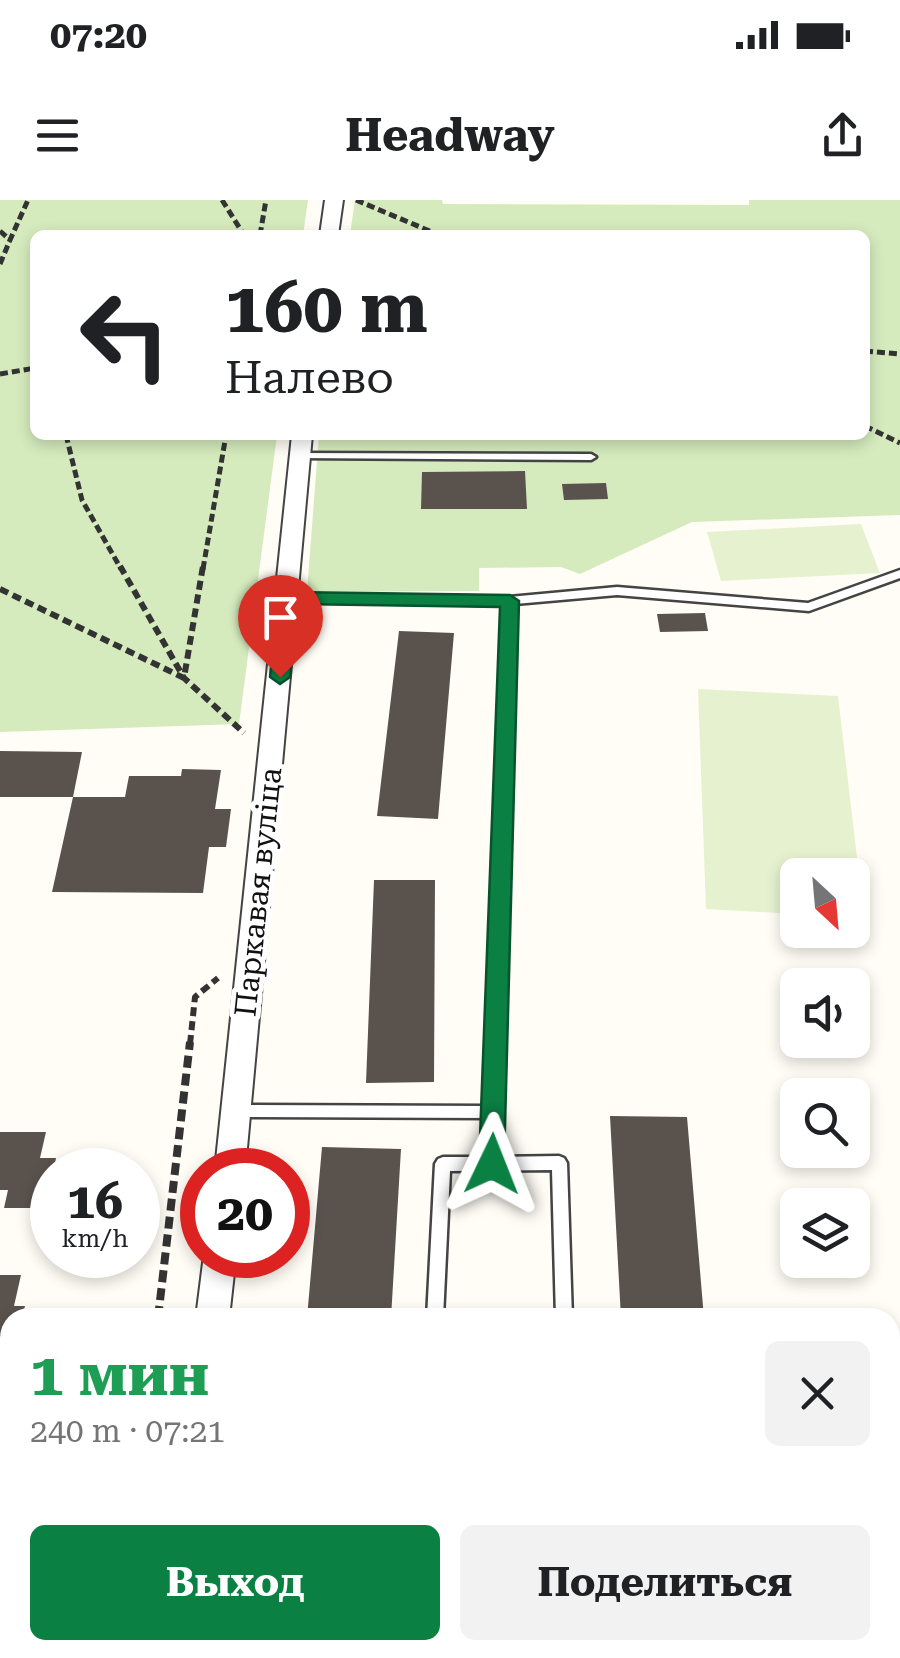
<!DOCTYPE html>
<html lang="ru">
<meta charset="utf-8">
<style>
body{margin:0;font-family:"Roboto Serif",serif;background:#f2f2f2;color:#202124;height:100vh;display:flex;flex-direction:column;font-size:38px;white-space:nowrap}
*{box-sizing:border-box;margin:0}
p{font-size:32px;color:#757577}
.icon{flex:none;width:55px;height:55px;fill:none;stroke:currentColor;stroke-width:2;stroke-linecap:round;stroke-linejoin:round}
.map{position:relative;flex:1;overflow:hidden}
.sheet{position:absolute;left:0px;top:1108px;width:900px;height:352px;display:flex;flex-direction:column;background:#fff;border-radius:30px 30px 0 0;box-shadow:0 5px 15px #0003}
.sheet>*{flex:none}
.guide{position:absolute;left:30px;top:30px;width:840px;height:210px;border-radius:15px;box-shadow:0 5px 15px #0003;background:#fff;color:#202124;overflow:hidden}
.needle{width:65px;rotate:154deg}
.fabs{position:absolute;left:780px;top:658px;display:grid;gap:20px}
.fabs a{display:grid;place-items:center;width:90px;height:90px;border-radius:15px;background:#fff;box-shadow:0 5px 15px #0003;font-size:50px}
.speed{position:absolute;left:30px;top:948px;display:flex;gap:20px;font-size:50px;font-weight:700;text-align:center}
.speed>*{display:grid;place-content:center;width:130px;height:130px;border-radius:50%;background:#fff;box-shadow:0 5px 15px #0003;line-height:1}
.speed small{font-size:25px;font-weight:400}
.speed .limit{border:15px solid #d22;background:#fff;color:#111}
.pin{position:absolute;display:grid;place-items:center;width:85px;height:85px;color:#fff;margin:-102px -42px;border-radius:50% 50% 50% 0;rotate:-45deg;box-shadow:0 0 10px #0007}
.pin .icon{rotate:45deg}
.me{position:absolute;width:110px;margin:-55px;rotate:2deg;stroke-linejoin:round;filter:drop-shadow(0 0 8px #0008)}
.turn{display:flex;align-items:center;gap:35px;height:210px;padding:0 30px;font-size:45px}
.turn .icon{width:130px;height:130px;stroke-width:2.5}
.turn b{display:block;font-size:70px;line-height:85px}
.round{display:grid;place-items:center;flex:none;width:105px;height:105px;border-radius:15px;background:#f2f2f2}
.headline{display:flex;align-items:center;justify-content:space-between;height:170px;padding:0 30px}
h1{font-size:60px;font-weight:700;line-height:75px;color:#1e9e55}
.cta{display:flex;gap:20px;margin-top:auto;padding:20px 30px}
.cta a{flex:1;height:115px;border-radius:15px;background:#0b8043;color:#fff;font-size:40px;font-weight:700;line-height:115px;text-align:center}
.cta a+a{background:#f2f2f2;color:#202124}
.status{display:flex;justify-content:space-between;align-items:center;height:70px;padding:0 50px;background:#fff;direction:ltr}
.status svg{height:28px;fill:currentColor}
header{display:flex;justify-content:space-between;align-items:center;height:130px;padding:0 30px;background:#fff;font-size:45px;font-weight:700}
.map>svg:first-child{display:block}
</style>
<div class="status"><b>07:20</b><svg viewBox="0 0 49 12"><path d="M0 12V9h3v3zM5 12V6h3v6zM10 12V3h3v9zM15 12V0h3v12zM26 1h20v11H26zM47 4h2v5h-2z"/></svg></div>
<header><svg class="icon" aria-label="menu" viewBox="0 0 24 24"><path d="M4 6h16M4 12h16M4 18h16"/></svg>Headway<svg class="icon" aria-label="share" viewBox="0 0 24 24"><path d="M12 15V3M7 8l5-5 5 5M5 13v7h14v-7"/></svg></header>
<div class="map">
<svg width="900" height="1458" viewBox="0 0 900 1458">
<rect width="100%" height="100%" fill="#fffdf5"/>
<path fill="#d5ebbd" d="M0,0h308l-5,35h-268v200h242l-38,289 -239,8z
M355,0h87l1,4 306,1v-5h151v315l-208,7 -112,52 -19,-7 -82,1v23l-172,1 12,-157h546v-200h-515z"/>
<path fill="#e6f2cf" d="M861,324l19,49 -159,8 -14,-49z
M698,489l140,7 26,221h-11l-1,-42h-54l-1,39 -91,-5z"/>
<path fill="#5a524d" d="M525,271l2,38h-106l1,-37z
M606,283l2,16 -44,1 -2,-16z
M705,413l3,18 -48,1 -3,-18z
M399,431l55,2 -16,186 -61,-3z
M0,551l82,1 -9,45h-73z
M182,569l39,1 -6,39h16l-5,38h-17l-6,46 -151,-1 21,-95h52l4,-21h52z
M374,680h61l-1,202 -68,1z
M610,916l77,1 17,201h-83z
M0,932h46l-6,26h16l-10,50h-42l4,-18h-8z
M322,947l79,2 -10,169h-84z
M0,1075h21l-7,31h11l-3,12h-12v45h-10z
M102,1450h22l20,1 -1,7h-42z
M276,1450h97l-1,8h-97z
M638,1450h94l1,8h-95z"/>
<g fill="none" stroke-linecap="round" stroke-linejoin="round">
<defs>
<path id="lane" d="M300,253l291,1 5,3 -5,3 -295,-2 -1,-2z
M900,370v8l-91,33 -192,-16 -102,9 -15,553 59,-1 5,2 3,5 5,155h-16l-4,-148 -102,1 -7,147h-16l8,-154 3,-5 5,-2h42l1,-39 -249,-1 -5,-1 -3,-5 3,-5 5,-1 249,1 17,-501 -215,-3 -6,-4 6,-4 221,3 108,-10 191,16z
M409,1450h18v8h-18z
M564,1450h18v8h-18z"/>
<path id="street" d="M325,0h18l-5,35h-18z
M292,235h20l-67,735h-30z
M204,1055h32l-7,63h-33z
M154,1450h38l-1,8h-38z"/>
</defs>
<use href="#lane" stroke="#444" stroke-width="5"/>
<use href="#street" stroke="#444" stroke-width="4"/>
<path stroke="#333" stroke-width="5" stroke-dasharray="8 4" stroke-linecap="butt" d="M222,0l22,35
M356,0l83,35
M0,31l10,9 18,-40
M260,35l6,-35
M0,64l10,-24
M865,151l35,3
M0,174l35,-6
M865,226l35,17
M66,235l16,65 39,69
M203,369l23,-134"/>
<path stroke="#333" stroke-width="6" stroke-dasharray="9 5" stroke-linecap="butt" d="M120,366l64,112 60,55
M0,389l184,89 19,-112
M190,844l5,-47 23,-19"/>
<path stroke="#333" stroke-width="8" stroke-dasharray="12 6" stroke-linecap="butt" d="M158,1118l32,-276
M0,1369h10"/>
<use href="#lane" fill="#fff" fill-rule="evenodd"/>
<use href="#street" fill="#fff" fill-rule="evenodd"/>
</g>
<path fill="#0b8043" stroke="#07532c" stroke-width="2.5" d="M288,392l222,3 9,6 -15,563 -4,7 -8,4 -9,-4 -4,-7 21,-557 -203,-3 -7,73 -10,7 -10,-7 8,-79z"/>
<g text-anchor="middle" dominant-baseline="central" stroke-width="10" stroke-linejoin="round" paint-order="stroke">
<g font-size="30" fill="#111" stroke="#fff">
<text transform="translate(258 692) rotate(-84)">Паркавая вуліца</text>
</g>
</g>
</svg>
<div class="fabs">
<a><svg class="needle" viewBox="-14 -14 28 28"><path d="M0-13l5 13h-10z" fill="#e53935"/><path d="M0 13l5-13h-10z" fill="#757577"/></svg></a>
<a><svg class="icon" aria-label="sound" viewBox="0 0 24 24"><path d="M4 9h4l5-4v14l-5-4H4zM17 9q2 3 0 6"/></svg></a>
<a><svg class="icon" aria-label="search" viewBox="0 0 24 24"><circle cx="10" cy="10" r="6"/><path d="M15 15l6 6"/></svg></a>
<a><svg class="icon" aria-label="layers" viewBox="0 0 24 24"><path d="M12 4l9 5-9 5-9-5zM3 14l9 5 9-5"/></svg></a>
</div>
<div class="speed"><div>16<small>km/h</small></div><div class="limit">20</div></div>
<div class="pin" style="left:280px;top:477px;background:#d93025"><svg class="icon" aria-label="arrive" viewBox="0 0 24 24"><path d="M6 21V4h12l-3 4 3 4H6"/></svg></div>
<svg class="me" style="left:492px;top:964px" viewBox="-20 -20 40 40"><path d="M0-17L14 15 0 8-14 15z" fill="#0b8043" stroke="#fff" stroke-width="4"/></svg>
<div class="guide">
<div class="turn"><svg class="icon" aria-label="left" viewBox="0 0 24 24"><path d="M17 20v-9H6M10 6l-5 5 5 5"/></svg><div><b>160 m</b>Налево</div></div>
</div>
<section class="sheet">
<div class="headline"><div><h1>1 мин</h1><p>240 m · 07:21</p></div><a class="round"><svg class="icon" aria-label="close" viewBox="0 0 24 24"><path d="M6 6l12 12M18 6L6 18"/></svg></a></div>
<div class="cta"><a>Выход</a><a>Поделиться</a></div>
</section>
</div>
